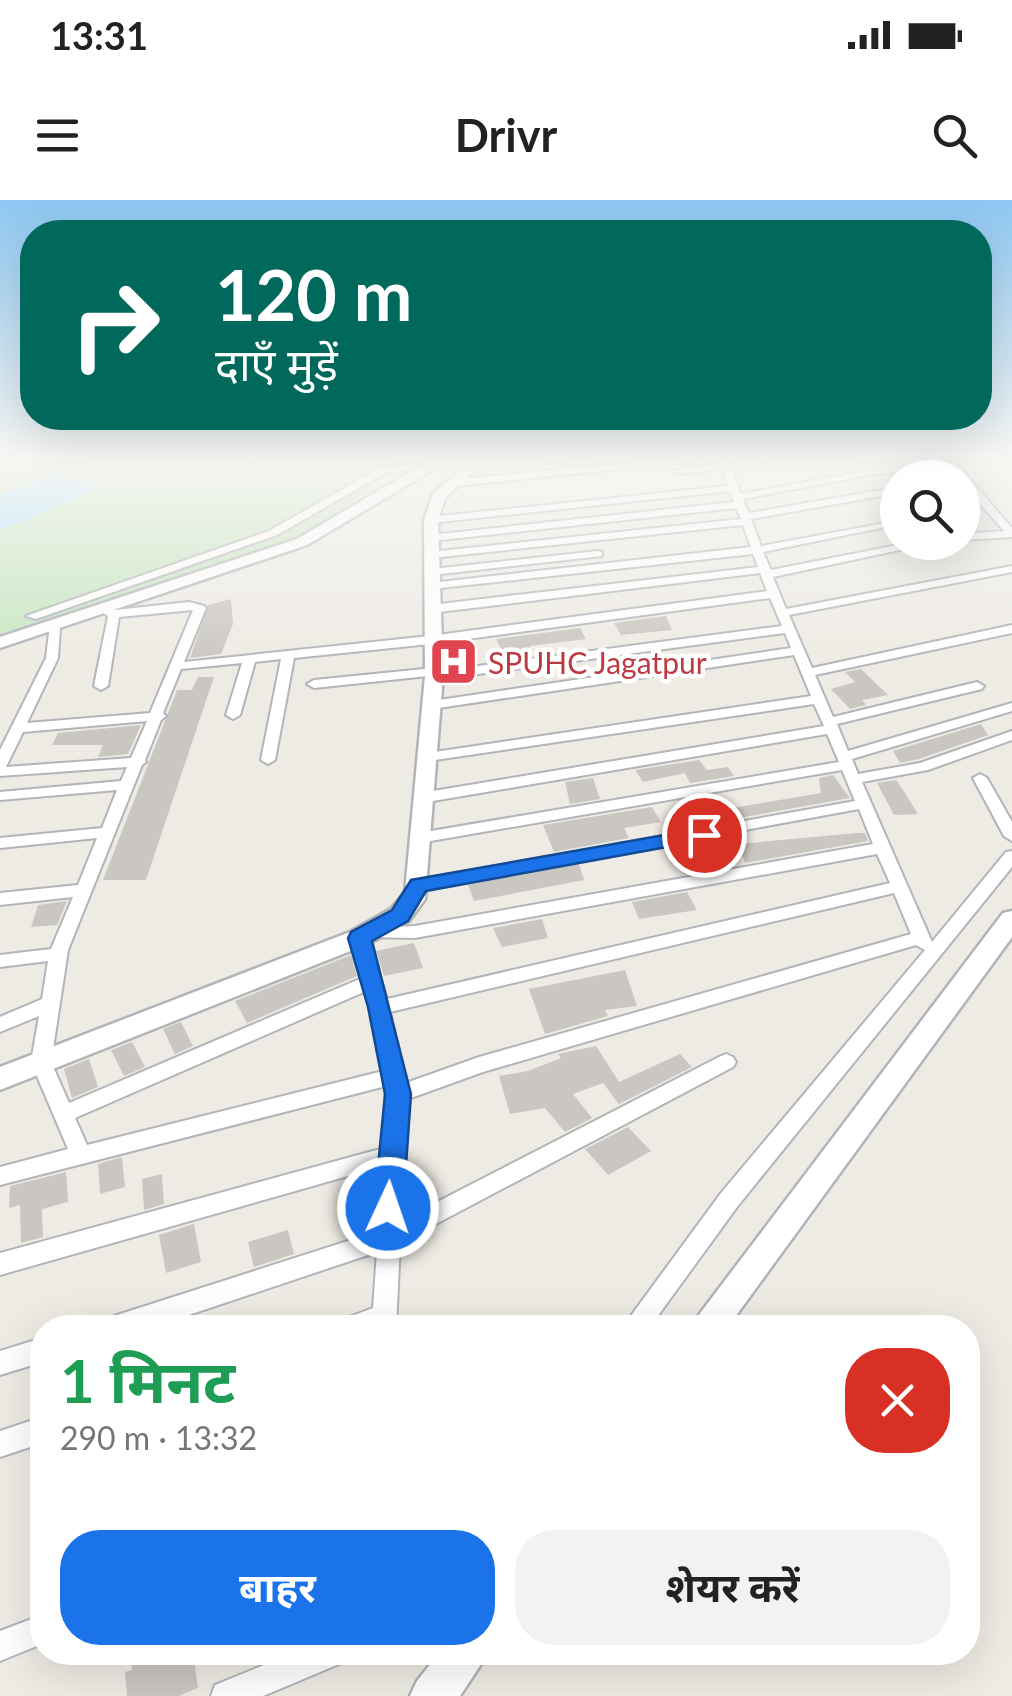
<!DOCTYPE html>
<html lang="hi">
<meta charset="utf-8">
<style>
body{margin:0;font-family:Lato,"Noto Sans Devanagari",sans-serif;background:#f2f2f2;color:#222;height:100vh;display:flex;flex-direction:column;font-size:38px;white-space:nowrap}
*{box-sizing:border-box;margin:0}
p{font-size:32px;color:#767676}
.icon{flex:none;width:55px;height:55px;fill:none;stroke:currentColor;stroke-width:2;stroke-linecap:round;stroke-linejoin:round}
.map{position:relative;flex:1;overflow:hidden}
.panel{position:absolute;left:30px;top:1115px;width:950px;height:350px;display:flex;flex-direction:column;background:#fff;border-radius:40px;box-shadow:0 10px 40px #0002}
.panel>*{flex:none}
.banner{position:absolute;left:20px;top:20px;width:972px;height:210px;border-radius:40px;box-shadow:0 10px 40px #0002;background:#00695c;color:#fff;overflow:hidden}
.buttons{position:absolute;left:880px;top:260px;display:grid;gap:20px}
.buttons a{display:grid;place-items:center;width:100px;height:100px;border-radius:50%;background:#fff;box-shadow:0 10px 40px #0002;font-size:50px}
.pin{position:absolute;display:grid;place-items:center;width:85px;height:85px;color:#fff;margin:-42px;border:5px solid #fff;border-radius:50%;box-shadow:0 2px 10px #0007}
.me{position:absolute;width:110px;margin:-55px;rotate:3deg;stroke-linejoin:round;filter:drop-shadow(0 0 8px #0008)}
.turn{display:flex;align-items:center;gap:35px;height:210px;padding:0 30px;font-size:45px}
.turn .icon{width:130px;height:130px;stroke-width:2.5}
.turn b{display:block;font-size:70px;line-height:85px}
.round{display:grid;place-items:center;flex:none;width:105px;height:105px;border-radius:40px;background:#f2f2f2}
.summary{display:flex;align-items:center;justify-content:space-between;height:170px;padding:0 30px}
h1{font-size:60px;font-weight:700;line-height:75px;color:#1e9e55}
.primary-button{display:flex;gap:20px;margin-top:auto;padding:20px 30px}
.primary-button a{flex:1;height:115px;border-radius:40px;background:#1a73e8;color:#fff;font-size:40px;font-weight:700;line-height:115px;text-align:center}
.primary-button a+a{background:#f2f2f2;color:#222}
.status{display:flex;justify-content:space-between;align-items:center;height:70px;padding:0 50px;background:#fff;direction:ltr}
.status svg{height:28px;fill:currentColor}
header{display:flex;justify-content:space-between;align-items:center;height:130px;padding:0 30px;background:#fff;font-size:45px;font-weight:700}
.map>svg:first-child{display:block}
</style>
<div class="status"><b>13:31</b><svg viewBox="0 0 49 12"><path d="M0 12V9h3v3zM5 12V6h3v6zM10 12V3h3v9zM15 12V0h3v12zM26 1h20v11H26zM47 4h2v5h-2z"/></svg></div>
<header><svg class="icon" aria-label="menu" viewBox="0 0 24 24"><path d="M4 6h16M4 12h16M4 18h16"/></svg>Drivr<svg class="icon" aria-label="search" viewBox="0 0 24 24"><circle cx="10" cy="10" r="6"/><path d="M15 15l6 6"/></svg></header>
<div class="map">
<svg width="1012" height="1496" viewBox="0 0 1012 1496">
<rect width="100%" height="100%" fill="#eeebe4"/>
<path fill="#c6e6c1" d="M0,259h407l-64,51 -50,32 -293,92z"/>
<path fill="#a4e3fe" d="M56,273l35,11 4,6 -95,40v-34z"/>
<path fill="#cac6c1" d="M231,399l2,25 -12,30 -31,4 18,-53z
M666,416l6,14 -51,5 -7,-12z
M580,428l6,11 -56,7 -1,10 -23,3 -10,-20z
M861,469l27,26 -26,5 4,5 -16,4 -19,-20 24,-7 -10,-10z
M198,477h16l-68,203h-43l74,-190h15z
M981,524l7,11 -69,24 -19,4 -7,-12z
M141,525l-13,29 -30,3 5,-12h-51l6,-12z
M699,560l8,10 21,-3 6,9 -44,7 -5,-10 -42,9 -8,-12z
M833,575l17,23 -134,24 -6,-10 111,-19 -2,-15z
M593,578l7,21 -30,5 -5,-22z
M896,580l7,10 15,24 -24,1 -17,-32z
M652,607l9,15 -37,6 5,10 -75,14 -11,-27z
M857,633h8l3,8 -123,22 -6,-19z
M734,636l3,20 -40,6 -11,-17z
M579,664l5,16 -110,21 -6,-16z
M687,692l10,18 -58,9 -7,-17z
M67,701l-10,24 -26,2 7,-22z
M542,719l6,19 -46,9 -9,-19z
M414,743l9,25 -39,8 -8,-25z
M351,755l6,21 -110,47 -12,-22z
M625,770l12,36 -32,4 3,6 -63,18 -16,-45z
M181,822l12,24 -18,8 -12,-25z
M132,842l13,25 -21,9 -13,-26z
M596,846l23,36 61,-28 12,13 -73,37 -16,-21 -30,11 19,24 -27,14 -20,-24 -35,6 -11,-38 29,-5 33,-13 -3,-4z
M89,859l9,28 -26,11 -8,-29z
M628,927l23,24 -43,24 -23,-26z
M122,957l3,30 -25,7 -2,-30z
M66,972l2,30 -26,7 1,28 -22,6 -1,-38 -11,3 1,-22z
M162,974l2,30 -20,6 -2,-31z
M194,1024l7,38 -35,11 -7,-38z
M288,1030l6,24 -40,13 -6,-25z
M130,1452h63l5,36 -19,8h-52l-2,-24 7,-2z"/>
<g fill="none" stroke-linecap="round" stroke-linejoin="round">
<defs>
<path id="street" d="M525,259h42l-5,3 -87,6 -5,-3 5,-3z
M665,259h30l-5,3 -235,24 -5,-3 5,-3z
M719,259h9l13,35 124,-23v-9l5,-3h12l-7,4v5h24l9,10h-10l-4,-5 -20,1 -131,25 6,14 149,-26v6l-147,26 10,27 130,-24 5,3 -133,27 8,18 142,-28h24l-164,35 13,32 226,-43v6l-223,43 23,53 200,-43v8l-197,42 18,42 144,-35 7,4 -2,3 -145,35 11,27 164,-48v8l-160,48 6,15 62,-11 92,-32v9l-84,30 -66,12 70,160 74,-90 6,-1v16l-275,340 -88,121h-27l99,-135 204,-243 -9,-5 -433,127 -75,27 -6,121 317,-163 7,-3 7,3 3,5 -3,5 -333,176 -4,85h-59l4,-8 32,-12 4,-56 -227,76h-48l4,-8 8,-4 265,-85 4,-65 -383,109v-22l384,-105 2,-62 -386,99v-18l68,-18 -37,-87 8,-46 -39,16v-15l42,-18 6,-38 -48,6v-12l51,-6 22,-52 -73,8v-12l78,-8 19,-47 -97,10v-10l102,-10 15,-38 -117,10v-8l121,-11 6,-14 -127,9v-26l46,-92 4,-34 10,3 -2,31 -31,65 123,-10 43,-103 -74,7 -11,69 -7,4 -7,-4 14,-70 -10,-6 6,-4 11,4 74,-8 15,4 2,2 -22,54 246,-26 337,-45 -7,-18 -329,40 -6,-4 6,-4 327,-38 -5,-13 -322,35 -6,-3 6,-3 320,-36 -8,-22 -312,33 -5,-3 5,-3 310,-33 -5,-11 -305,33 -5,-3 5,-3 303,-33 -4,-11 -299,32 -5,-3 5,-3 297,-31 -6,-17 -46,5 -5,-3 49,-7zM770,398l12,28 -342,45 -6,-3 -120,12 -7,4 7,4 114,-12 6,4 351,-47 6,15 -359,53 -7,4 7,4 362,-54 17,41 -383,57 -7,4 7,4 386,-57 10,22 -397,66 -7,5 7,5 400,-68 12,28 -414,70 -8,5 8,5 417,-72 13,31 -436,79 -8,5 8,5 440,-81 14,35 -458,82 -50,2 -2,5 -10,1 -3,4 12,40 -293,125 -18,-41 17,-112 74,-185 4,-3 -1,-2 16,-40 5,-4 -3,-3 18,-44 61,-6 -16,52 7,4 7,-4 15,-53 26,-3 -20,101 7,4 7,-4 19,-102 136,-14zM147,521l-16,37 -125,9 17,-35zM877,654l13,29 -503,116 -20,-62 48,1zM894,693l17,41 -432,123 -73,26 -16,-71zM366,791l17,80 -296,74 -12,-27z
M942,259h10l60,69v9l-50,3v-6l42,-3 -42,-48v-5h-4z
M429,264l3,1v4l-45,3 -110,63 -241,84 -10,-3 243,-85 113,-64z
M598,351l4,1v4l-170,19 -6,-3 6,-3z
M980,574l7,4 25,44v19l-8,-5 -31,-58z
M42,1138v24l-42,13v-24z
M42,1217v26l-42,14v-26z
M42,1415v29l-42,17v-30z
M296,1452h53l-5,10 -81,34h-52l4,-11z"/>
<path id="secondary" d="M447,259h40l-42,39 -7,22 5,156 -18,223 -16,22 -41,23 -368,146v-23l350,-135 41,-23 14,-17 20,-216 -1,-156 9,-26 34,-30 -31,4 -129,77 -307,103v-11l297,-98 130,-77z
M1012,711v26l-285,391h-38l314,-415z
M440,1452h49l-29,44h-50l7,-15z"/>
</defs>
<use href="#street" stroke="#b1b5b9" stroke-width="4"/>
<use href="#secondary" stroke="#b0b5b9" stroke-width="5"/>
<use href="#street" fill="#fff" fill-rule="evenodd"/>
<use href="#secondary" fill="#fff" fill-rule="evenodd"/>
</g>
<linearGradient id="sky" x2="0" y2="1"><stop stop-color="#8dc7f1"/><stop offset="0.55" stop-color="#f7f6f3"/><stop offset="1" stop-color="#f7f6f3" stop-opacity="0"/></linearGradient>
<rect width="1012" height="468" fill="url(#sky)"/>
<path fill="#1a73e8" stroke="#114b97" stroke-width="2.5" d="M704,628l7,2v9l-285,52 -18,30 -36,20 39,153 -8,114 -4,8 -11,4 -10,-4 -4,-8 11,-114 -17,-87 -20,-69 3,-6 41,-22 19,-30z"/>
<defs>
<symbol id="hospital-square" viewBox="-11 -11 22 22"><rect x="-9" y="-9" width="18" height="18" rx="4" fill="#e0444e" stroke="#fff"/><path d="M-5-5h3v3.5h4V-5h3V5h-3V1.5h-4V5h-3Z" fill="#fff"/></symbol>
</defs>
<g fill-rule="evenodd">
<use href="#hospital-square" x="426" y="434" width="55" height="55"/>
</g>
<g text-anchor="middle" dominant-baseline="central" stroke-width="9" stroke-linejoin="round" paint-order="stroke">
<g font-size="30" fill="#be3a42" stroke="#fff" text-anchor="start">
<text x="488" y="462">SPUHC Jagatpur</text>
</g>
</g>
</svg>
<div class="buttons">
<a><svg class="icon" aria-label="search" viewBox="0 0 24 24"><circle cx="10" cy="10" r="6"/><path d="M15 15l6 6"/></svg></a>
</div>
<div class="pin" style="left:704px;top:635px;background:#d93025"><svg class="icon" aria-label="arrive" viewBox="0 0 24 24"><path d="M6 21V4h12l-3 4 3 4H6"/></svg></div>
<svg class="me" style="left:388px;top:1008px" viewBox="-20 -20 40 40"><circle r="17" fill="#1a73e8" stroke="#fff" stroke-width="3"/><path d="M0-11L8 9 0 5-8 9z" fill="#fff"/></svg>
<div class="banner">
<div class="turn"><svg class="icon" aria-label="right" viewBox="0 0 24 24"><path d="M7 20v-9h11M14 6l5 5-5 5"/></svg><div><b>120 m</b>दाएँ मुड़ें</div></div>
</div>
<section class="panel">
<div class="summary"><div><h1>1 मिनट</h1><p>290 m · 13:32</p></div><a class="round" style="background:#d93025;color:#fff"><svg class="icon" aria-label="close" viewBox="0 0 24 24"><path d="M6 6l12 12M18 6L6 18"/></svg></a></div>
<div class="primary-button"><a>बाहर</a><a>शेयर करें</a></div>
</section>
</div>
